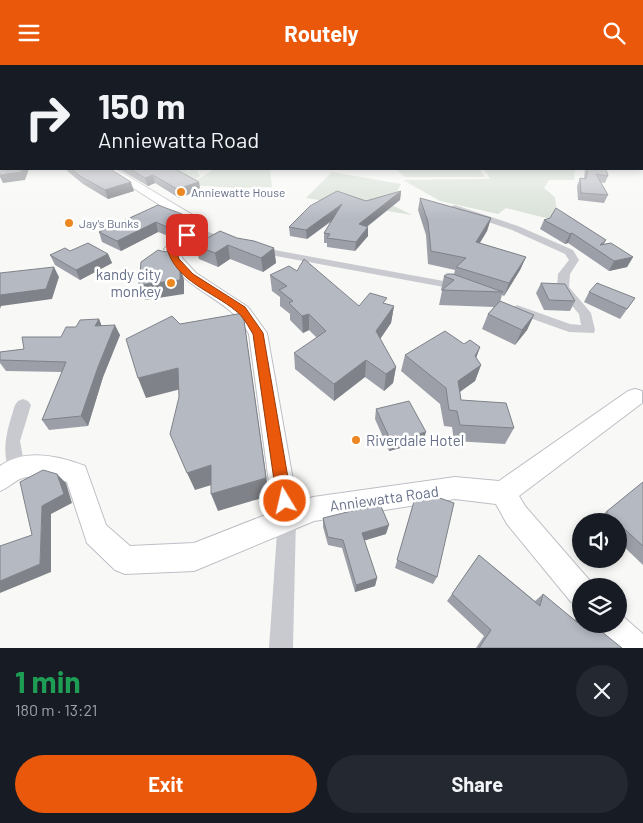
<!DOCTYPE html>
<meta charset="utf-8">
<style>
body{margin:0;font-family:Barlow,sans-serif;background:#242831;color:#f1f3f6;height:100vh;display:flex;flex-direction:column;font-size:19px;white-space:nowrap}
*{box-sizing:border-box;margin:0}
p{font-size:16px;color:#9ea1a6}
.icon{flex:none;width:28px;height:28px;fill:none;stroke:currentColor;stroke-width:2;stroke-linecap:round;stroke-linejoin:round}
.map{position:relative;height:583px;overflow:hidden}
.sheet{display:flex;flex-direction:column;background:#171b24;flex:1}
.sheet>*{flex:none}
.banner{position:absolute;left:0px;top:0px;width:644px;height:105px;box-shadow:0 2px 8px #0003;background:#171b24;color:#f1f3f6;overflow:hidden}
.controls{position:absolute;left:572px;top:448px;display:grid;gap:10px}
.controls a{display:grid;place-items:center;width:55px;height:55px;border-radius:50%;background:#171b24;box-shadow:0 2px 8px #0003;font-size:25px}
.pin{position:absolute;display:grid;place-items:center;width:42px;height:42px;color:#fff;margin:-21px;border-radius:10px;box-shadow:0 2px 8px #0006}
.me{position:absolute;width:55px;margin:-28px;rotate:351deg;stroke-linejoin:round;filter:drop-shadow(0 0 4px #0008)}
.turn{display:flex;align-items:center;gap:18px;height:105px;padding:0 15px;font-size:22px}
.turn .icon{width:65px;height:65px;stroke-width:2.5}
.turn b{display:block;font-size:35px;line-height:42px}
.round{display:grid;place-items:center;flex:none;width:52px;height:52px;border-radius:26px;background:#242831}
.headline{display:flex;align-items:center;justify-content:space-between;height:85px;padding:0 15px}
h1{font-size:30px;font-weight:700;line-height:38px;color:#1e9e55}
.button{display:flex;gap:10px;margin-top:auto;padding:10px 15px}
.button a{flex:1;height:58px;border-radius:30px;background:#ea580c;color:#fff;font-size:20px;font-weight:700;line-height:58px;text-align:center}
.button a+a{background:#242831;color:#f1f3f6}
header{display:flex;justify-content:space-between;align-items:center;height:65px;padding:0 15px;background:#ea580c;color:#fff;font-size:22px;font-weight:700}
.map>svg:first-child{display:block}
</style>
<header><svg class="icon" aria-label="menu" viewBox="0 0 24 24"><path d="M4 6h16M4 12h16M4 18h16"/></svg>Routely<svg class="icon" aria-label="search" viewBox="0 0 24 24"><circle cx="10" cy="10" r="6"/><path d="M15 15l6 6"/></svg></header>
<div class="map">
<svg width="643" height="583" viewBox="0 0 643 583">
<rect width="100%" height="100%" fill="#f8f9f6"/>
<path fill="#d8e1d7" d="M166,104h17l9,4 -5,-4h9l4,7 -6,6 20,-13h56l2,18 -35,1 -46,-3z
M396,104h83l6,8h-80z
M484,104h91l-1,11h-25l-5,8 11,9 3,24 -52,-13 -8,6 -58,-13 -37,-21 87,-1z
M332,107l69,12 -11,20 22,11 -106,-17z"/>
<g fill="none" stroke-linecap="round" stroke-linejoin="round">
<defs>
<path id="secondary" d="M104,104h12l80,48 5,13 -23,20 5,9 13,14 52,34 19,26 30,170 16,-6 142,-20 44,4 129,-90 7,-2 7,2v12l-123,93 6,10 66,76 2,4h-12v20l-10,-4 -64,-78 -11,-20 -41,-5 -141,22 -120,50 -69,3 -10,-4 -28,-27 -20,-61c-12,-4 -34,-9 -47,-3 -7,3 -12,9 -20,12v-25c25,-18 59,-10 85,0l21,59 24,21 64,-3 79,-31 -24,-178c-4,-7 -8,-14 -14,-19 -26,-24 -56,-30 -71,-66l23,-20 -1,-7z
M619,548l24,21v14h-33l-13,-13 -4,-11h26z"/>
</defs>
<use href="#secondary" stroke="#bdbfc6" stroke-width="2"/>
<path fill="#c8cacf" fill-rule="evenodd" d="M455,140l63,21 55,24 6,10 -9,14 -1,13 22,26 4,17 -1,3 -25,-1 -56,-20 -2,-3 6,-4 53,19 11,1 -2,-11 -22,-26 1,-14 11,-14 -4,-6 -53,-24 -60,-20v-4z
M194,162l37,13 1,2 -5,3 -36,-13v-4z
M258,182l202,37 6,3 -6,3 -206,-38 -1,-2 1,-2z
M23,334l5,2 3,4 -11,36 5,27 -3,5 -6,3 -6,-3c-10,-24 -2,-45 5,-68l3,-4z
M287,444l7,2 2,7 -3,130h-24l9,-130 2,-7z"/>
<use href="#secondary" fill="#fff" fill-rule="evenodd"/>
</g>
<path fill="#9c9fa7" d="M65,104h45l24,22 -26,8 -25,-15z
M119,104h56l24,13 1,8 -21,8 -24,-15 -7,3z
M585,104h21l2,7 -3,7 -5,-1 8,13 -4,8 -26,-3 -1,-14 3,-8 4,1z
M401,126l-1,9 -33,27 1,9 -13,15 -28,-4v-4h-3v-10l8,-12 -25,18 -17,-3 -1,-9 77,-26z
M420,133l71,20 -4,13 -7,12 46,14 -6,13 -16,26 -2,-1 -2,7 34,13 -7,15 -12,15 -33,-16 6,-15 6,-7 -55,-2 3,-14 -1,-1 3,-14 10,-2 1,-4 -27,-6 -2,-29 -8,-25z
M158,140l26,19 1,4 -14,9 -13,-5 -37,19 -19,-9 -3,-10z
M544,155l62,20 -2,4 29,13 -6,10 -18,4 -41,-28 -3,1 -25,-15z
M237,173l37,10 2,15 -13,9 -33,-13 -12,8 -19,-8 -4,-14z
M70,186l38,3 4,9 -32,17 -25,-15 -5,-10z
M297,206l62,35 27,-2 8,2 -3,17 -11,16 16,28 -3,16 -9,8 -19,-14 -31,24 -39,-32 -1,-16 23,-15 -8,-8 -6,3 -13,-13v-6l-10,-8v-9l-8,-6 -2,-16z
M541,218l34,18 -5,10 -26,-1 -8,-17z
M589,227l46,6 -15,21 -36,-17z
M99,254l2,6 19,10 -17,42 -15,49 -39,4 -7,-10 20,-48 -56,-1 -6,-8v-11l24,-3 37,-12 15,-10z
M464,279l16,3 -4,11 5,7 -6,16 -15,11 1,8 53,28 -9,16 -51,-3 -2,-14 -8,-1 -4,-22 -39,-33 4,-16z
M376,344l47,33 -34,9 -14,-32z
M643,417v83l-24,-23v-21h-23l10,-9z
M412,443l25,69 -4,7 -38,-16z
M323,453l63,16 -22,6 13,38 -2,8 -20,6 -13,-44 -14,-3 -5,-18z
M479,490l56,46 8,-7 31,26 7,-4 41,32h-146l8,-12 -37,-35z"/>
<path fill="#7f8288" d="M0,85h1v8h-1z
M22,104h7l-4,11 -22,3 -3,-6v-2z
M153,110l2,8 -7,3 -3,-8z
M131,117l3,9 -26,8 -3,-9z
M199,117l1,8 -21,8 -2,-9z
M401,126l-1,9 -42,33 1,-9z
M342,139l-1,9 -34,26 -1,-9z
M182,149l3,14 -14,9 -2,-9z
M491,153l-4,13 -15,24 4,-13z
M156,157l2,10 -37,19 -4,-10z
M368,162v9l-13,15 1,-9z
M572,168l-4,10 -3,1 5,-10z
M228,180l2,14 -12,8 -3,-14z
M274,183l2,15 -13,9 -2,-14z
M108,189l4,9 -32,17 -4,-10z
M526,192l-6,13 -16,26 5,-13z
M633,192l-6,10 -18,4 5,-10z
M180,200l4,15v14l-39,6 -6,-15z
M54,202l5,10 -7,22 -51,7 -1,3v-14z
M394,241l-3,17 -17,25 2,-17z
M243,248l26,183 -51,15 -7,-17z
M309,249v16l-6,3 -1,-17z
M534,250l-7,15 -12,15 7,-15z
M99,254l4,10 -8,-3z
M115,260l5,10 -17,42 -15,49 -7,-10 17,-49z
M480,282l-6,17 1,-8z
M366,295l-1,17 -31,24v-17z
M481,300l-6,16 -23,16 6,-16z
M396,302l-3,16 -9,8 2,-17z
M178,303l7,20 -39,10 -8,-20z
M426,367l-3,10 -34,9 2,-10z
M211,400l7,18 -23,7 -8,-17z
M57,409l9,9 6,20 -21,11v58l-51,21v-12l40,-17 2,-58z
M389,460l-3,9 -26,8 2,-9z
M377,513l-2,8 -20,6 1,-7z"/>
<path fill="#b5b9c2" stroke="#7f8288" d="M0,72h1v13h-1z
M642,72h1l-1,25z
M2,104h20l-1,3 -21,3v-2z
M71,104h39l21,13 -26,8 -25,-14z
M130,104h45l24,13 -22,7 -24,-14 -8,3z
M588,104h18l2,7 -12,-2 12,21 -27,-2 -1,-15 6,1z
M337,126l29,10 35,-10 -42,33 9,3 -12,15 -29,-4 3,-4 -6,-1 18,-29 -36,26 -17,-3 21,-21z
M420,133l71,20 -15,24 50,15 -17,26 -53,-16 10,-9 -35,-7 -3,-29z
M158,140l24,9 1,5 -14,9 -13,-6 -39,19 -18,-9z
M556,143l50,32 -6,5 11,-2 22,14 -19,4 -42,-28 -2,1 -26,-14 6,-2z
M220,166l17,7 17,3 20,7 -13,10 -33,-13 -13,8 -20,-8z
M88,178l20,11 -32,16 -26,-15 15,-7 5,3z
M158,185l7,2 2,-1 13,14v15l-41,5 2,-23z
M304,194l55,47 11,-13 17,5 -4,5 11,3 -18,25 20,36 -10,7 -20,-14 -32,24 -40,-31 32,-22 -17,-17 -7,2 -13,-13 4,-2 -14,-11 8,-4 -17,-11 19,-9 8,5z
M54,202l-8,22 -46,6v-22z
M447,209h6l50,18 -61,-2 12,-10 -10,-4z
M541,218l24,1 10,17 -26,-1z
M597,218l38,15 -8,11 -38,-17z
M500,236l34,14 -12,15 -34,-16z
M243,248l23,165 -55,16v-29l-24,8 -17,-39 9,-37 -1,-29 -40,10 -12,-39 46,-23 8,8z
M99,254l-4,7 20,-1 -17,42 -17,49 -39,4 24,-58 -66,-2v-8l24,-3 -2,-12h39l5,-10h10l4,-7z
M445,266l19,13 6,-4 10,7 -5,9 6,9 -23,16 3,19 45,3 8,25 -54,-3 -3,-14 -8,-1 -3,-22 -41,-33z
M409,336l17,31 -35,9 -15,-32z
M43,405l14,4 7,20 -22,12 -2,58 -40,17v-35l32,-11 -12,-53z
M643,417v64l-24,-22v-3h-3l-10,-9z
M434,431l20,7 -17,74 -40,-17 18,-62z
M380,439l9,21 -27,8 15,45 -21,7 -13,-45 -15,-3 -5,-19z
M479,490l61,51 3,-12 35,29 3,-7v8h11l30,24h-143l12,-18 -39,-36z"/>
<linearGradient id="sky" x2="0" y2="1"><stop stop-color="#9bbee0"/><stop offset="0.47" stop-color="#fcfcfb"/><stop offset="1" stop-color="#fcfcfb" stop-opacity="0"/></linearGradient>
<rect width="643" height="154" fill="url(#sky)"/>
<path fill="#ea580c" stroke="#983908" d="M184,168l7,2 -15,14 3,10 14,15 52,33 18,26 29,168 -2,6 -5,2 -6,-2 -2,-6 -24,-167c-5,-8 -10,-18 -17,-23 -24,-20 -59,-29 -69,-62z"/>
<g fill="#ec8722" stroke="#fff" stroke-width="2">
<circle cx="181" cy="127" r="5"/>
<circle cx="69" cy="158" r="5"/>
<circle cx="171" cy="218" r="5"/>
<circle cx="356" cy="375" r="5"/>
</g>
<g text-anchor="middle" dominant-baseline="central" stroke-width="5" stroke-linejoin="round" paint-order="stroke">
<g font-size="12" fill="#667089" stroke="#fff" text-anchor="start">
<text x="191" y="127">Anniewatte House</text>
<text x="79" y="158">Jay's Bunks</text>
</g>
<g font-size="15" fill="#667089" stroke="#fff" text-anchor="end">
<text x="161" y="209">kandy city<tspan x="161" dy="17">monkey</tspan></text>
<text x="366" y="375" text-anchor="start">Riverdale Hotel</text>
</g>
<g font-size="15" fill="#667089" stroke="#fff">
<text transform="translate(384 433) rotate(-8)">Anniewatta Road</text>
</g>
</g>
</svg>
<div class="controls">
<a><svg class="icon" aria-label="sound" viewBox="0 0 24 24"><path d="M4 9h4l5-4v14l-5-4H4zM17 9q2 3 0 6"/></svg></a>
<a><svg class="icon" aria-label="layers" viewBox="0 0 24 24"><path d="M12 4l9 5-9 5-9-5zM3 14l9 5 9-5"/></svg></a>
</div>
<div class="pin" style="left:187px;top:170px;background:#d93025"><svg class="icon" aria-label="arrive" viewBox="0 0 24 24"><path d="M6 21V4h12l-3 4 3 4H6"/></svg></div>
<svg class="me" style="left:285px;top:436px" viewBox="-20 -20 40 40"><circle r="17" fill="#ea580c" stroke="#fff" stroke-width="3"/><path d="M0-11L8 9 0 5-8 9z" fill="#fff"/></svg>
<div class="banner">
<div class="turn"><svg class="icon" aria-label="right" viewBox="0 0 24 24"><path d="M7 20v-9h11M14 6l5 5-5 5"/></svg><div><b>150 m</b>Anniewatta Road</div></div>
</div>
</div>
<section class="sheet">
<div class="headline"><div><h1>1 min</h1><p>180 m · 13:21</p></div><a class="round"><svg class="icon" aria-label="close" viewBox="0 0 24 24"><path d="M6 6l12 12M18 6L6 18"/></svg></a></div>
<div class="button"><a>Exit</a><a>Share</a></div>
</section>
